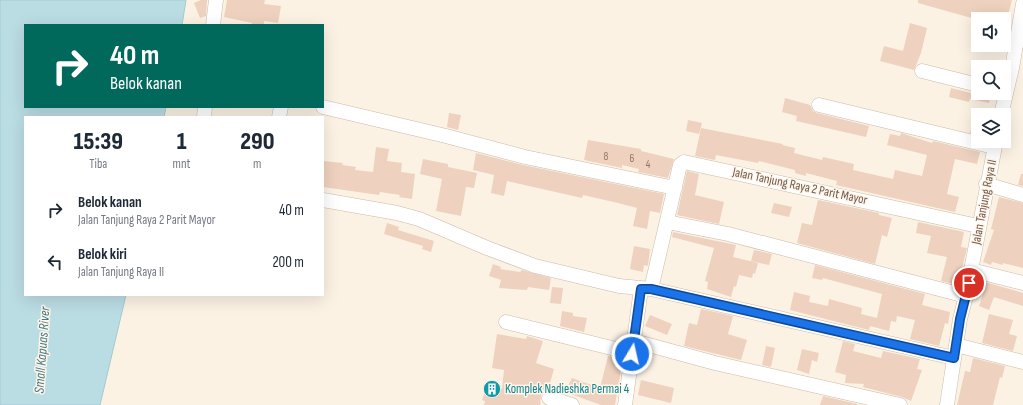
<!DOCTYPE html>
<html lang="id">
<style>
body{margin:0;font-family:"Sofia Sans Condensed",sans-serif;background:#f6f6f7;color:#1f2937;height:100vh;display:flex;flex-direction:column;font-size:15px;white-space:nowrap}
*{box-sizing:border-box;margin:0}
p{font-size:13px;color:#747a83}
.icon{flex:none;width:22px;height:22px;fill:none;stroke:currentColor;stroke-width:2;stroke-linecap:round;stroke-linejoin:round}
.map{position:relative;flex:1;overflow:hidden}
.details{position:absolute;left:24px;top:116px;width:300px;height:180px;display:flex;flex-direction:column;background:#fff;border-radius:0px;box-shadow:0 4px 16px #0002}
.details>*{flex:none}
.top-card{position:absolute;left:24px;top:24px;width:300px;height:84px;border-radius:0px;box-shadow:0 4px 16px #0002;background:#00695c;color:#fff;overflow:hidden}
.fabs{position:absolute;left:971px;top:12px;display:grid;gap:8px}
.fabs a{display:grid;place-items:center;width:40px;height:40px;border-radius:0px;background:#fff;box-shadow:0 4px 16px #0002;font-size:20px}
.pin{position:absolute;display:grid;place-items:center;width:34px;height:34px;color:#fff;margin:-17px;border:2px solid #fff;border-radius:50%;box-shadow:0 1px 4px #0007}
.me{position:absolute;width:44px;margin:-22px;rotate:9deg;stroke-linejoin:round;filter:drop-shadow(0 0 3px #0008)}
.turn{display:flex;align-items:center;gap:14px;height:84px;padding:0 20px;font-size:18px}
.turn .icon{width:52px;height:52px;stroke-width:2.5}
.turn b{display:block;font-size:28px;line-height:34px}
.eta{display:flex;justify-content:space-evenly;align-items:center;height:68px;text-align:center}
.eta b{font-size:24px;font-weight:800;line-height:28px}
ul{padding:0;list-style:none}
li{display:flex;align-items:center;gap:12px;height:52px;padding:0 20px}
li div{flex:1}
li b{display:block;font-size:15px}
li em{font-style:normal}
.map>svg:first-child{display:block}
</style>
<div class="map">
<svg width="1023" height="405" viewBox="0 0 1023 405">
<rect width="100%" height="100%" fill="#fbf2e4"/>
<path fill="#badce3" stroke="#a1cbd4" d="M0,0h186l-4,25h-157v82h141l-2,10h-139v178h101l-26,110h-100z"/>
<path fill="#eed1be" d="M201,0h6l-1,16 -6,2 -6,-15z
M227,0h38l-1,4 17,2 -3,17 -14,-2v4h-13l1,-2 -28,-6z
M918,0h94l-5,19h-32l-57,-16z
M910,23l17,5 -6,25 -7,17 -34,-9 4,-15 19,5z
M951,88l20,5 20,2 -2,8 -19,-4 -1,3 -20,-5z
M785,98l25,7 3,6 4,2 52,13 -3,11 -70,-16 1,-5 -15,-4z
M449,113l12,2 -3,15 -11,-3z
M975,114h3v20l-8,-1z
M688,120l14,3 -3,11 -13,-3z
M701,128l82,16 -1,1 13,3 -1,5 28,7 1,-3 31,7 -1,6 40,9 2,-9 27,6 5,-21 -40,-10 3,-11 10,2 1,-3 31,10 1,-2 47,11 -3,12 -22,-5 -8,35 12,3 -4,15 -119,-27 1,-4 -31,-8v3l-11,-3v-3l-36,-9 -1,2 -42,-8 -1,5 -20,-4z
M588,140l53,9v2l33,8 -6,19 -30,-6 1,-3 -17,-4v3l-38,-8z
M376,147l13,2 -2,12 15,2 -1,9 14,2 -3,25 -13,-2 1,-2 -20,-3 -1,3 -56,-8v-26l20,2 -1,2 14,2 -1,3 18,2z
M476,153l47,12 141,29 -4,19 -10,-2 -3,18 -14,-3 4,-18 -19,-5 -35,-8 -1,3 -75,-17 -3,15 -13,-3 3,-18 -21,-5z
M423,159l25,5v3l29,6 -3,15 -8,-1 -5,29 -25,-5 6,-32 -22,-5z
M687,171l12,3 -4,21 29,7 -5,22 -42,-9z
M1021,174h2v12l-5,-1z
M999,197l24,6v65l-20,-5v2l-11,-3 -1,3 -8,-3 11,-32 -3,-1z
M818,200l61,13v2l13,3 -5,19 -5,-2 -7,29 -78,-21 5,-20 10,2z
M774,203l18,4 -3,10 -18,-4z
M918,222l46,10 -3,15 6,1 -9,37 -17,-4 6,-24 -20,-4 4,-17 -15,-3z
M387,223l12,4 -1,3 36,11 -3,11 -9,-3 1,-3 -39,-12z
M673,232l63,13 -3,12 25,6 -3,11 -2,-1 -1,5 -13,-3 -3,12 -2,-1 -3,11 -24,-8 1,-7 -3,-1 9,-33 -42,-11z
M634,246l16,3 -2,17 -4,-1 -1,7 -13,-3z
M754,250l18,4 -3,11 -18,-4z
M493,264l8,3 -1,2 20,3 2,-2 29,8 -2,12 -21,-3 -1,3 -28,-2 2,-8 -12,-4z
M815,265l110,29 -3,11 28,7 -2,12 -3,-1 -6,23 -29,-7 5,-19 -18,-4 -1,6 -5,-1 -2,10 -19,-5 -1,4 -79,-20 4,-18 16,4 -1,6 19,4 1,-7 33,9 -1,6 16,4 5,-24 -59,-16 -1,2 -10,-2z
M985,282l38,11v13l-29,-9 -5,13 -10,-4 5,-15 -2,-1z
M552,287l11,1 -2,16 -11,-1z
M701,309l32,7 -5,18 19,6 -6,20 -57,-14 5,-23 8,2z
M562,311l11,2v3l14,2 -3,14 -24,-6z
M989,314l24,6 -4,14 8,2 -4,15 -31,-8z
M650,315l22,9 -5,11 -22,-9z
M497,334l29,5 1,-3 16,5 -7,22 18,6 -4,14 -3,-1 -6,13 -1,10h-56l1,-4 -3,-1 6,-17 14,6 2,-19 -12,-2z
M843,341l12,3 -2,7 28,7 2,-7 37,8 -3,10 5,1 -11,31 -9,-4 -39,-10 1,-3 -19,-1 1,-8 -11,-3z
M766,346l9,2 -4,19 -9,-2z
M802,349l17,4 -2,9 -5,-2 -3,14 -12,-4z
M608,356l15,3 -8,46h-14l-36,-13 7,-14 28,10z
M973,358l32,8 -3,12 -2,-1 -7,28h-36l8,-34 5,1z
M641,380l33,8 -3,15 -33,-8z
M823,396l34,8v1h-37z"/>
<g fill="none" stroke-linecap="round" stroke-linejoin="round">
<defs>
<path id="minor" d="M213,25l3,-25
M922,71l56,14
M819,105l175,42
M323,107l123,29 79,21 150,31
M1001,115l11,-47 11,-64
M204,117l1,-10
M279,117l2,-10
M986,184l37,11
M323,200l74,13 22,6 68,29 48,18 84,20 32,3
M667,222l61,12 238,62
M971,270l52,13
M506,322l126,31
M634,341l81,22 185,42
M956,345l67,17
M954,358l-303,-69 29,-124 4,-3 294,64
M549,398l23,7
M625,405l16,-116
M947,405l13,-86 6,-23 30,-155"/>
</defs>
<use href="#minor" stroke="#cbbaab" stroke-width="15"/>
<use href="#minor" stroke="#fff" stroke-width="14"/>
</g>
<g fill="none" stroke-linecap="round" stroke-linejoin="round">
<defs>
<path id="route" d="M632,354l9,-65h10l303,69 6,-39 9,-36"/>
</defs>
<use href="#route" stroke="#114b97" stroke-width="10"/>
<use href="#route" stroke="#1a73e8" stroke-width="7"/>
</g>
<defs>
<symbol id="building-disc" viewBox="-11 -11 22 22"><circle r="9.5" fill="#0f9aa8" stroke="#fef6ea"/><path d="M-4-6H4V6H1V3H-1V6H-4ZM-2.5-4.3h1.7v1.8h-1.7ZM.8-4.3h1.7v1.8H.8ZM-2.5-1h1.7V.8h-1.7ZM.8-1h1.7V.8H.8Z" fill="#fff"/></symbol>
</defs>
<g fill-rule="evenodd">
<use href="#building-disc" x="482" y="379" width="20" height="20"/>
</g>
<g text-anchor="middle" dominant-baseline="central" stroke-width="3" stroke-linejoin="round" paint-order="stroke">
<g font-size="11" fill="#907768">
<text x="606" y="156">8</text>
<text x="632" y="158">6</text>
<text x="648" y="164">4</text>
</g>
<g font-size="13" fill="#71594c" stroke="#fef6ea">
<text transform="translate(800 186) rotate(12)">Jalan Tanjung Raya 2 Parit Mayor</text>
<text transform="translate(984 202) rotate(-79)">Jalan Tanjung Raya II</text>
</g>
<g font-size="13" fill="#0d838f" stroke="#fef6ea" text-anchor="start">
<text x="505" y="389">Komplek Nadieshka Permai 4</text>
</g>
<g font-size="14" font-style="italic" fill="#477983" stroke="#fef6ea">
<text transform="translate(42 350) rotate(-86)">Small Kapuas River</text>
</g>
</g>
</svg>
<div class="fabs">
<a><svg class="icon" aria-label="sound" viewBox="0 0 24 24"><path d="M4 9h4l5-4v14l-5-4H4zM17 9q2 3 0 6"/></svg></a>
<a><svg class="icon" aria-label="search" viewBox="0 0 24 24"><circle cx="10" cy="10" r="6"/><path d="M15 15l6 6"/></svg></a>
<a><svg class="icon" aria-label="layers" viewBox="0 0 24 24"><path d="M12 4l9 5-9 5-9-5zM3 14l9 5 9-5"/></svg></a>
</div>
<div class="pin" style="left:969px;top:283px;background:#d93025"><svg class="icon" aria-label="arrive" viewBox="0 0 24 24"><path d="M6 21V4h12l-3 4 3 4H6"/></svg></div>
<svg class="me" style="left:632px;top:354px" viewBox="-20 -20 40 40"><circle r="17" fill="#1a73e8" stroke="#fff" stroke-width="3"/><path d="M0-11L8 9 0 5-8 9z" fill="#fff"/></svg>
<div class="top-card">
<div class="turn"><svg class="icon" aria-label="right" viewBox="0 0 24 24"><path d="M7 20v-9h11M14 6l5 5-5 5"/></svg><div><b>40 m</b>Belok kanan</div></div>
</div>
<section class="details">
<div class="eta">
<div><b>15:39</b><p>Tiba</p></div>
<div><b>1</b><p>mnt</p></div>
<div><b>290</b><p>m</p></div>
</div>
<ul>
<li><svg class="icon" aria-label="right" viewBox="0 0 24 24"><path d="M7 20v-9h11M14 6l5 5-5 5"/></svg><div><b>Belok kanan</b><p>Jalan Tanjung Raya 2 Parit Mayor</p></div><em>40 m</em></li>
<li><svg class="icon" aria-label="left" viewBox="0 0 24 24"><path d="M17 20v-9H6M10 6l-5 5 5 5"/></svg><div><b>Belok kiri</b><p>Jalan Tanjung Raya II</p></div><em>200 m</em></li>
</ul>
</section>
</div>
